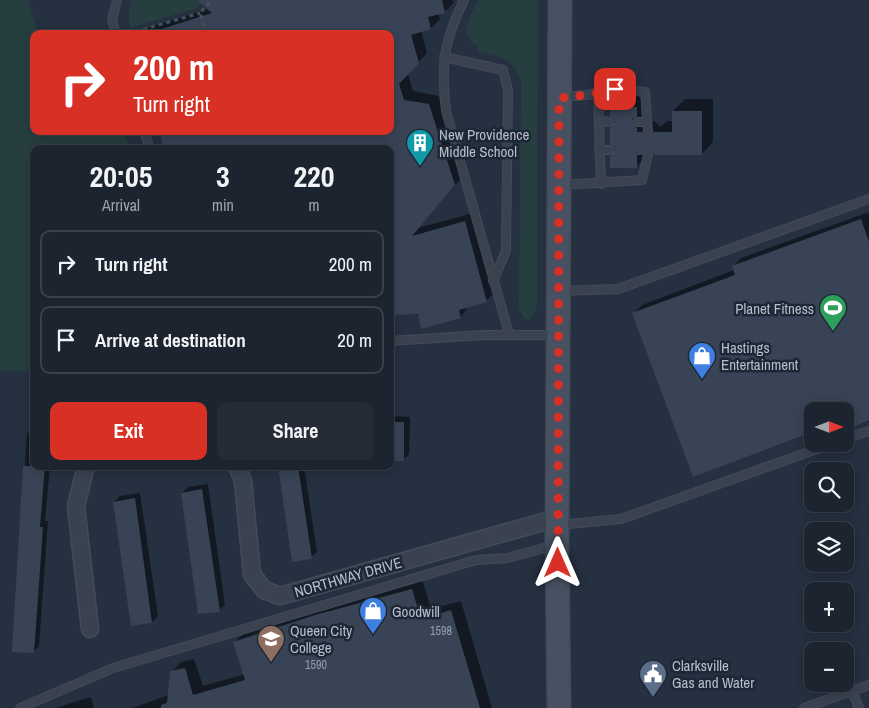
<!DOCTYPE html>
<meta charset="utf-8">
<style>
body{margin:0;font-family:"Archivo Narrow",sans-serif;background:#252c38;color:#f1f3f6;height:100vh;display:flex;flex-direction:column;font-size:19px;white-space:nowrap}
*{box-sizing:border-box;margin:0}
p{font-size:16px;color:#a0a4ab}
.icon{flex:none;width:28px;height:28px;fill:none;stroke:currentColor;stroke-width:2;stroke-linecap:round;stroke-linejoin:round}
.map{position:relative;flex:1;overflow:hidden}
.side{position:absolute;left:30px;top:145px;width:364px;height:325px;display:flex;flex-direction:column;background:#1c2430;border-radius:10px;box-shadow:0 2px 12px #0003,0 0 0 1px #3a414c}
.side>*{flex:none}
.top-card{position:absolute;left:30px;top:30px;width:364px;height:105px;border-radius:10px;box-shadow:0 2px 12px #0003,0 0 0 1px #3a414c;background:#d93025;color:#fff;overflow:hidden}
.needle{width:32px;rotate:90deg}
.controls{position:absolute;left:804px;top:402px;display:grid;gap:10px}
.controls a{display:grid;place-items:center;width:50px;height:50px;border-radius:10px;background:#1c2430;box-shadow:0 2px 12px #0003,0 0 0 1px #3a414c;font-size:25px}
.pin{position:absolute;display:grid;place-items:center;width:42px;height:42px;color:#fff;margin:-21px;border-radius:10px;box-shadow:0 2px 8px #0006}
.me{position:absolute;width:55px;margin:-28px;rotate:0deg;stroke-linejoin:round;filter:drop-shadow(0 0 4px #0008)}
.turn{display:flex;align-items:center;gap:18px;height:105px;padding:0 20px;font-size:22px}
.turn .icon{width:65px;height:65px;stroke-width:2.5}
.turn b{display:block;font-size:35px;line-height:42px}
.eta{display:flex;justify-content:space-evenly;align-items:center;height:85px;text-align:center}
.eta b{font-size:30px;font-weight:700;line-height:35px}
.action{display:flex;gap:10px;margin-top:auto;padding:10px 20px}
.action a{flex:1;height:58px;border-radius:10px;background:#d93025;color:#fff;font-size:20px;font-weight:700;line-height:58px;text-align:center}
.action a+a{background:#252c38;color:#f1f3f6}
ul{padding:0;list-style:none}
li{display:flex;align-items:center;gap:15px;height:68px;margin:0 10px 8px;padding:0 10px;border:2px solid #3a414c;border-radius:10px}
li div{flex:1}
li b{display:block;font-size:19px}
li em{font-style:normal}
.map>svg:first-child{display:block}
</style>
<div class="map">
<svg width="869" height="708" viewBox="0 0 869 708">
<rect width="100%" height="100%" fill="#253040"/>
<path fill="#273e41" d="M0,0h28l10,34h-4v97h90l6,18h-96v222h-34z
M132,0h65l4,4 -4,4 -67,20 -1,-15z
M478,0h60l-1,303 -1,7 -7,10 -6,-3 -4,-8 2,-227c-6,-24 -23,-26 -44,-31l1,-5c-21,-12 -8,-29 0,-46z"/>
<path fill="#0007" d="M199,0h254l1,3 -9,8 -7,2 2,6 -9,9 -10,2 6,23 -19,21 5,17 25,5 26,79 -46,53 55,-15 22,79 -9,9 -17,4 -8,12 -68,-4 -3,-9v-270h-253l4,-4 67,-21z
M623,95h25v26h6l7,6 6,-6h6v-10l12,-12h28v43l-11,12 -53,-5v6l-12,11 -26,-22 6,-22 -6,-15z
M869,212v210l-24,6v-17h-33v20l-118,45 -60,-163 8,-8 92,-35 -1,-3 8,-9z
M390,416l20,1 -1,37 -6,6h-13z
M33,428l1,38h16l-5,55h3l-9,125 -6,6 -20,-2 14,-216z
M279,466h25l13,86 -6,5z
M208,484l17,121 -6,5 -37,-117 6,-6z
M140,493l18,123 -6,6 -20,3 -18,-123 6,-6z
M422,579l9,30 30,-8 31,107h-360l37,-13 2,-23 10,-10 13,-3 9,27 42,-12 -10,-32 10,-10z
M91,697l3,11h-39z"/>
<path fill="#384456" d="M197,0h245l3,13 -17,4 3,12 -20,6 8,28 -20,21 5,16 25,4 26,81 -43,51 53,-15 22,81 -28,8 2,8 -40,11 -3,-15 -26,1 -2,-166h-226l-5,-18h231v-97h-235v-3l57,-18z
M610,107h27v9l-5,3v5l5,4v4h5l6,6 6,-6h18v-21h30v44h-48l-3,-4 -4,-1 -5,5h-5v13h-27v-12l6,-6 -1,-3 -5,-3v-16l6,-6 -2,-4 -4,-2z
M861,219l8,23v179l-24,9v-19h-33v21l-119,45 -61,-164 103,-38 -3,-9z
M390,422h14v39h-14z
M23,466h22l-5,61h3l-9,126 -22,-1z
M278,466h20l14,93 -20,3z
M202,489l18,123 -22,2 -17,-121z
M135,498l17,125 -21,3 -18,-124z
M412,589l9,30 30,-9 29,98h-319v-3l6,-2 3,-32 15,-3 8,27 52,-15 -12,-38 82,-27z"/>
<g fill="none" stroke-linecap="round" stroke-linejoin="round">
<defs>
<path id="lane" d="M464,0c-21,43 -23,64 -18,111l63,223
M116,34l-4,-14 5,-20
M444,57l59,13 5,20 -2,161 -13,30
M598,93l3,91
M561,97l26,-2 28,-6 30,3 3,40
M599,121l11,1
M637,122h10
M144,131l6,18
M599,150h11
M561,185l81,-5 6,-25
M562,291l56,-2 251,-90
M390,341l93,-6h72
M845,439l24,-8
M559,525l62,-6 210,-75
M852,691l7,17
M20,708l93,-40 363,-108 32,-2 47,-13
M804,708l65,-23"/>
<path id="street" d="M86,466l-10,40 14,123
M237,466l6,15 9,93 12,16 16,6 277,-78"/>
<path id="secondary" d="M559,708l-2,-164 3,-544"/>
</defs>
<use href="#lane" stroke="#434b59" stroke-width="10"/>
<use href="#street" stroke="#434b59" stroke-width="19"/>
<use href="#secondary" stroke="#434b59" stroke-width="25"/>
<path stroke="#415658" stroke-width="3" stroke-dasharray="4 4" stroke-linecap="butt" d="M128,34l72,-21
M206,34l-6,-21 11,-13"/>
<use href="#lane" stroke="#3a4250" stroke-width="8"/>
<use href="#street" stroke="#3a4250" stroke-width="16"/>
<use href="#secondary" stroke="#485162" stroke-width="22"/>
</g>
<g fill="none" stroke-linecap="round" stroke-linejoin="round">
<path stroke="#d93025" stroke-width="9" stroke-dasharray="0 16.2" d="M558,563l1,-465 28,-3 28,-6"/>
</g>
<defs>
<symbol id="building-pin" viewBox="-11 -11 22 30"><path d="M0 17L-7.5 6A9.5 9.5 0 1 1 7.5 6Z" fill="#0f9aa8" stroke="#1e2735"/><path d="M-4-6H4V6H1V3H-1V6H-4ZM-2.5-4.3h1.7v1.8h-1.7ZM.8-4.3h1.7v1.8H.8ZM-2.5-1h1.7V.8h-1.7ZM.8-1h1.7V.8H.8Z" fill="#fff"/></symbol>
<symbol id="stadium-pin" viewBox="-11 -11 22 30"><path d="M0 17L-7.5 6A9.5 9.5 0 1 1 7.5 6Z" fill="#2e9e5b" stroke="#1e2735"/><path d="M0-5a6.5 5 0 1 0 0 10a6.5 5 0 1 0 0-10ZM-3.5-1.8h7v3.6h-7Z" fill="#fff"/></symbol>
<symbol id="shop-pin" viewBox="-11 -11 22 30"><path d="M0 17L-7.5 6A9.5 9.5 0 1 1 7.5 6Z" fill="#3f7fe0" stroke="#1e2735"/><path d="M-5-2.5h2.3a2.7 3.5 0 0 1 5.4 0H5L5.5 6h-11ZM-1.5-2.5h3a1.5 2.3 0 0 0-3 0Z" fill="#fff"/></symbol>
<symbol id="university-pin" viewBox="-11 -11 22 30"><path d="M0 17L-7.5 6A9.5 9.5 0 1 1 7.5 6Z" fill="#8d6e63" stroke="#1e2735"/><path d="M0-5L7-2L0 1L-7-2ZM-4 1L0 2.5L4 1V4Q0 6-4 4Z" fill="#fff"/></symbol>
<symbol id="civic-pin" viewBox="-11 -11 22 30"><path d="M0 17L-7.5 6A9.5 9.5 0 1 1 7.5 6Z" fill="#5c6f8a" stroke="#1e2735"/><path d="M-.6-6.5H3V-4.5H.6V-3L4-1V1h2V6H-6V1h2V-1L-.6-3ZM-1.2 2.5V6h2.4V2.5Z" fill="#fff"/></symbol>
</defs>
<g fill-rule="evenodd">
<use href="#building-pin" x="404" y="127" width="32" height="43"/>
<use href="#stadium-pin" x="817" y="292" width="32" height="43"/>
<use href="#shop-pin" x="686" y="340" width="32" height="43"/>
<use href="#shop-pin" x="357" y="595" width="32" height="43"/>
<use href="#university-pin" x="255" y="623" width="32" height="43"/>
<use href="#civic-pin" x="637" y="658" width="32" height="43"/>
</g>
<g text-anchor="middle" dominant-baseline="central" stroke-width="5" stroke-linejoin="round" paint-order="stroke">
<g font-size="12" fill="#949eab">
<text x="441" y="631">1598</text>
<text x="316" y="665">1590</text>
</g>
<g font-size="15" fill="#b6beca" stroke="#1e2735" text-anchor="start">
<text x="439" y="134">New Providence<tspan x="439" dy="17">Middle School</tspan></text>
<text x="814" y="308" text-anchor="end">Planet Fitness</text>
<text x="721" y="347">Hastings<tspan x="721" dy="17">Entertainment</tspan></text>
<text x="392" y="611">Goodwill</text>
<text x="290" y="630">Queen City<tspan x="290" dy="17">College</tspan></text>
<text x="672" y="665">Clarksville<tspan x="672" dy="17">Gas and Water</tspan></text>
</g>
<g font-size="15" fill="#b6beca" stroke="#1e2735">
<text transform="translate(348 577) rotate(-16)">NORTHWAY DRIVE</text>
</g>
</g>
</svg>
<div class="controls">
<a><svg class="needle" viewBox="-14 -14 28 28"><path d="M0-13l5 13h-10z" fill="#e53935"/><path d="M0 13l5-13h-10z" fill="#a0a4ab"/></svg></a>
<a><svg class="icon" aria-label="search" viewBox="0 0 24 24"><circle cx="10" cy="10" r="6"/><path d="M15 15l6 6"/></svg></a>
<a><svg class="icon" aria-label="layers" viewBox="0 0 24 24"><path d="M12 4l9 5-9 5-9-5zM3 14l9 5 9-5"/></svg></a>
<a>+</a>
<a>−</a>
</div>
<div class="pin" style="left:615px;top:89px;background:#d93025"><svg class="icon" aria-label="arrive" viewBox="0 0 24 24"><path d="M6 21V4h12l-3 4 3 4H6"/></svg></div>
<svg class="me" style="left:558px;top:563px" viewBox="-20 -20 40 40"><path d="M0-17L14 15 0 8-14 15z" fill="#d93025" stroke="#fff" stroke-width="4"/></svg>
<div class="top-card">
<div class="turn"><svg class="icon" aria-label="right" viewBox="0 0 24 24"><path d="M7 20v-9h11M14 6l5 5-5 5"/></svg><div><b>200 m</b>Turn right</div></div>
</div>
<section class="side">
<div class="eta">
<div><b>20:05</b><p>Arrival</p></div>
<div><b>3</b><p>min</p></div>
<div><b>220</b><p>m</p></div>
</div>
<ul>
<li><svg class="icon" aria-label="right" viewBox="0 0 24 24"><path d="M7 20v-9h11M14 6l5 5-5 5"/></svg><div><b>Turn right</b></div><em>200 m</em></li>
<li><svg class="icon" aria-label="arrive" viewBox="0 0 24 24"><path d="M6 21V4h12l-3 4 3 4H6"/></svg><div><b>Arrive at destination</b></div><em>20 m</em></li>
</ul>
<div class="action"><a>Exit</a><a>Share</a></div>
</section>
</div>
